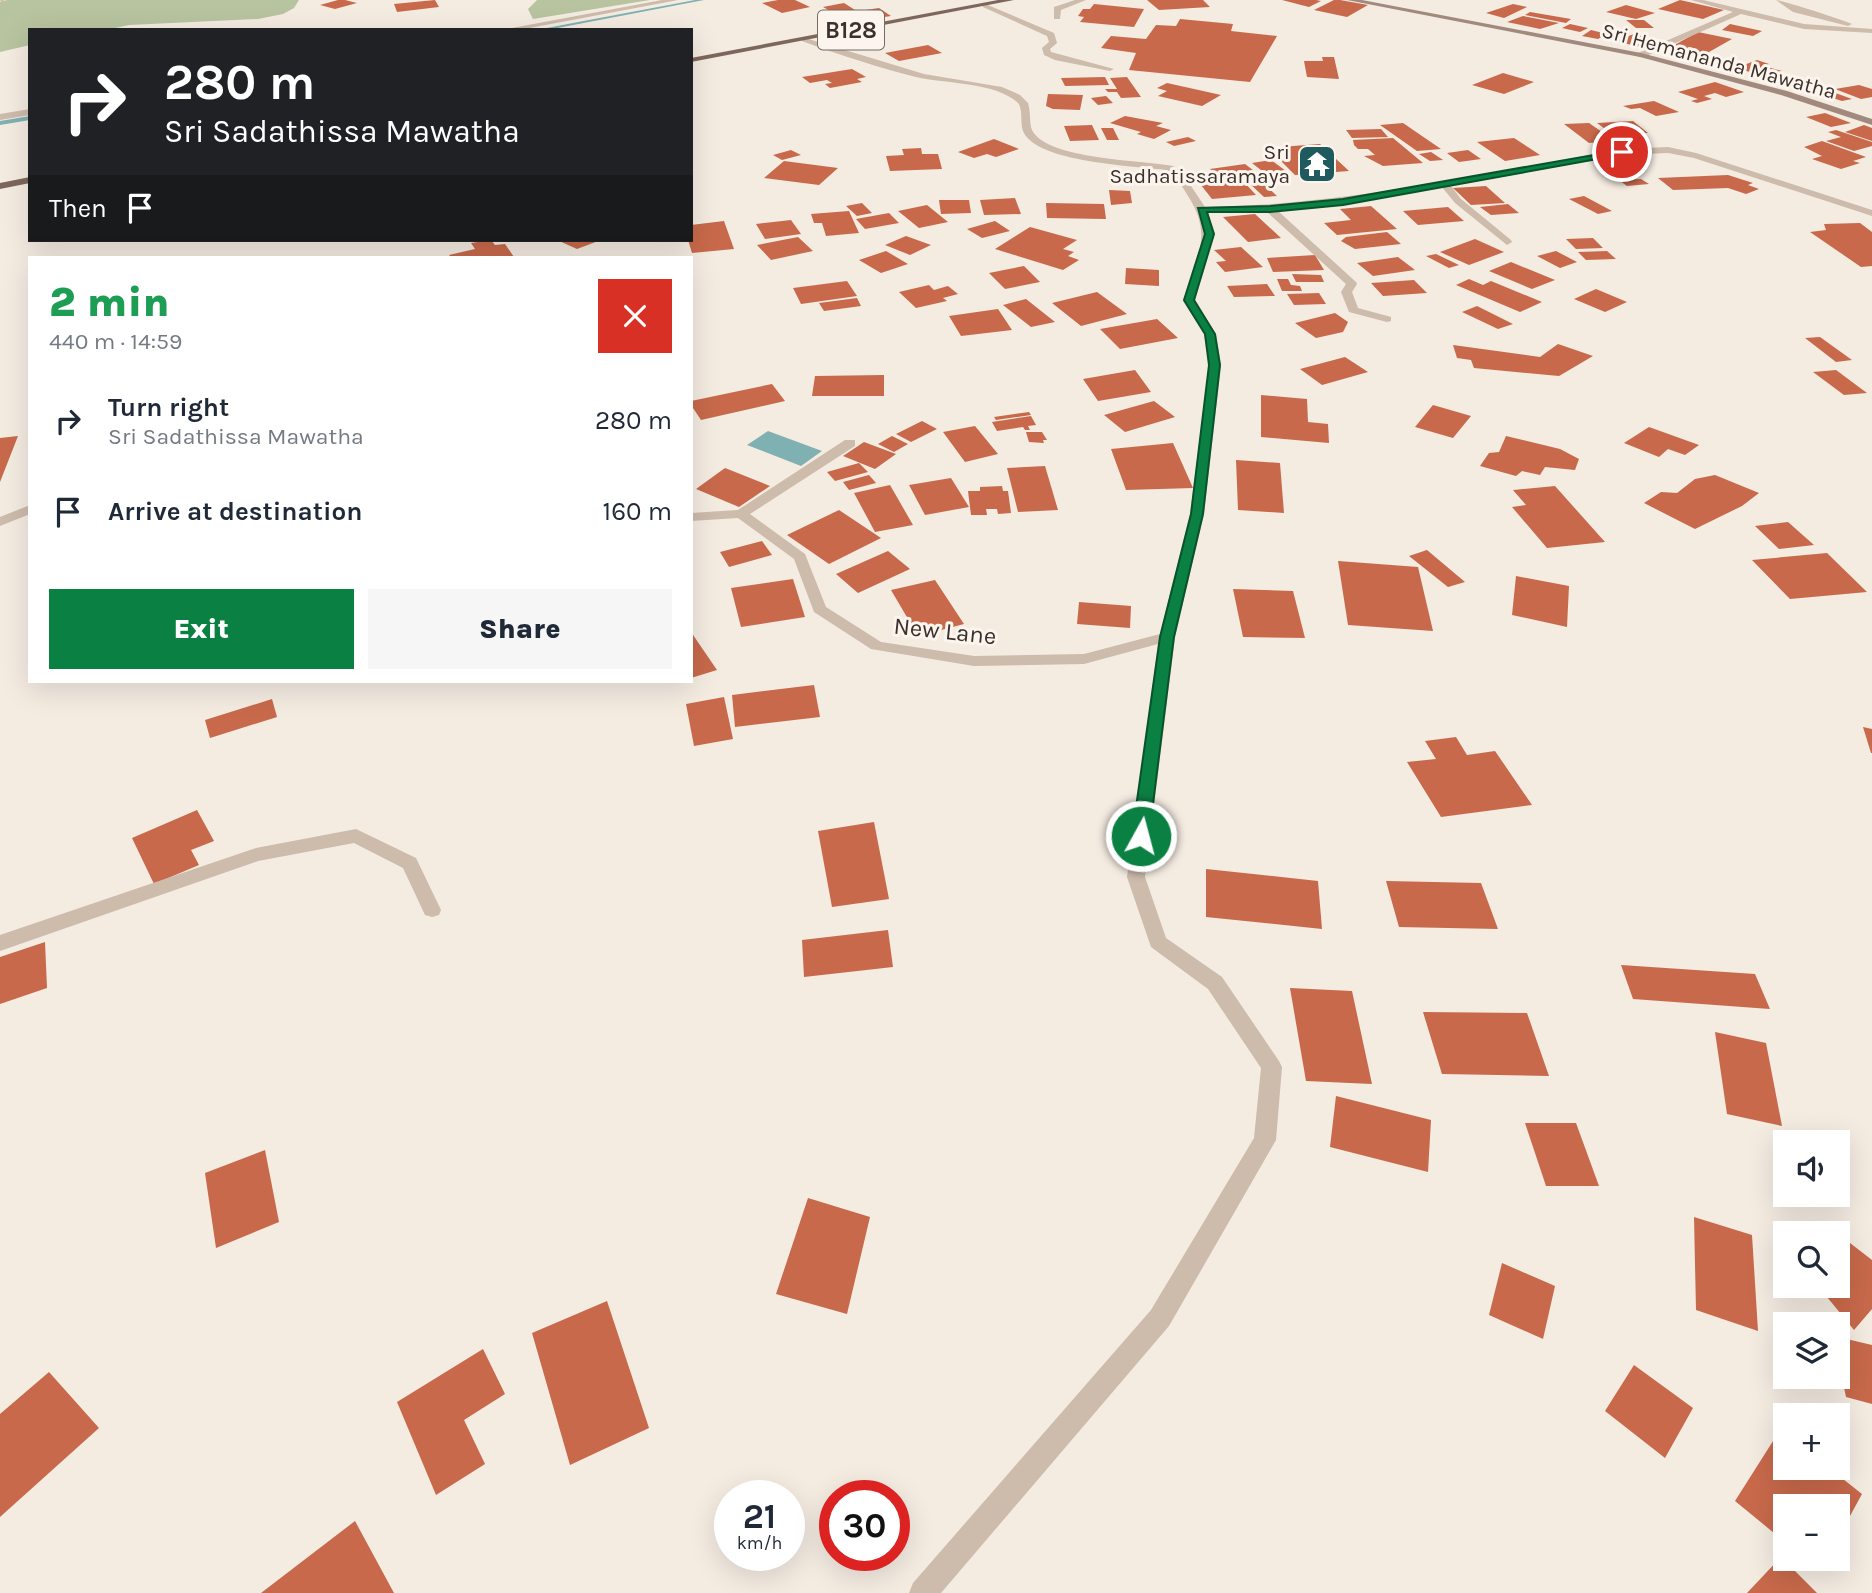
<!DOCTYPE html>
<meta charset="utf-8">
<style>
body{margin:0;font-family:Karla,sans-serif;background:#f6f6f7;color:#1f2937;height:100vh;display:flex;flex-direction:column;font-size:26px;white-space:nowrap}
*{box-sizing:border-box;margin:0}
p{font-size:23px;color:#747a83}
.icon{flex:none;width:38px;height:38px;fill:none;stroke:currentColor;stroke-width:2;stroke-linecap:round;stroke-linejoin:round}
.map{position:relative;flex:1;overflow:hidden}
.drawer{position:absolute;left:28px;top:256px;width:665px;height:427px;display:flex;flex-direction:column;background:#fff;border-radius:0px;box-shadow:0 7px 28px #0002}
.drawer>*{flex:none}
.hud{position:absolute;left:28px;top:28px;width:665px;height:214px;border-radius:0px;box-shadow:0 7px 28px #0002;background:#202124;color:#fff;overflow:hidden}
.fabs{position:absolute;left:1773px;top:1130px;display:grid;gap:14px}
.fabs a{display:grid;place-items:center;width:77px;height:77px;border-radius:0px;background:#fff;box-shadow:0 7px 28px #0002;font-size:35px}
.speed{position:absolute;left:714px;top:1480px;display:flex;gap:14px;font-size:35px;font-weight:700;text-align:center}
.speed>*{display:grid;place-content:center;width:91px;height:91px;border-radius:50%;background:#fff;box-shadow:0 7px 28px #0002;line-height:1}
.speed small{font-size:18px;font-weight:400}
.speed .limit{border:10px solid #d22;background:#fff;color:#111}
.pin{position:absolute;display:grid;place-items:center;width:60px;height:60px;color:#fff;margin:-30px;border:4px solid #fff;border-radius:50%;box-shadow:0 2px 7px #0007}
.me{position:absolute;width:77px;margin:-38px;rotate:7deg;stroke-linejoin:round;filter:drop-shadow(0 0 5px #0008)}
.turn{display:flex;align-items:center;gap:24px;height:147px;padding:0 21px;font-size:32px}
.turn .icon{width:91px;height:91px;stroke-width:2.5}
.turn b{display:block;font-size:49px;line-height:60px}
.then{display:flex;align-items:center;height:66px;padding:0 21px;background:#0003;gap:14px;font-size:26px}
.round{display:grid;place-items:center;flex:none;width:74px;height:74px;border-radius:0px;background:#f6f6f7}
.headline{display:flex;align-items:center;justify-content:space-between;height:119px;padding:0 21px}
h1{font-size:42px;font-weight:800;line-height:52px;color:#1e9e55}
.action{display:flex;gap:14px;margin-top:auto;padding:14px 21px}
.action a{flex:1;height:80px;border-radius:0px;background:#0b8043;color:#fff;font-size:28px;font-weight:800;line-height:80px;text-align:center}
.action a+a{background:#f6f6f7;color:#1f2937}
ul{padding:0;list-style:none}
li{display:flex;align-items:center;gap:21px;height:91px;padding:0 21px}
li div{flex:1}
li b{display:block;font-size:26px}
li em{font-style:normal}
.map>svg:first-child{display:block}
</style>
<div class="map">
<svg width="1872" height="1593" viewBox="0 0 1872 1593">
<rect width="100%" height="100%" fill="#f4ebe1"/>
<path fill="#b8c4a0" d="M7,0h292l-5,8 -11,6 -25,5 -129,6 -23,5h-76v15l-30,7v-50z
M537,0h113l-117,19 -5,-10z"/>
<path fill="#7fb0b2" d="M768,431l54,20 -21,15 -54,-21z"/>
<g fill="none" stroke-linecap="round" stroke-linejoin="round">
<path fill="#7fb0b2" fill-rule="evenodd" d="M695,0h9l-157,30h-11z
M30,116v4l-30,5v-4z"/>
</g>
<path fill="#c8694b" d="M338,0h7l12,3 -22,6 -15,-4z
M435,0l4,7 -42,5 -3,-8z
M778,0h17l15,7 -28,6 -20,-10z
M1147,0h56l7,7 -51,3z
M1282,0h34l5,1 -12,6z
M1334,0h6l28,5 -21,12 -33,-7z
M1680,0l44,10 -21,9 -45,-10z
M844,3l11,7 -8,2 6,3 -12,2 -18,-10z
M1094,4l50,5 -10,18 -54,-5 4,-5 -6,-1 5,-7h7z
M1513,4l14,3 -23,11 -18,-5z
M1626,5l29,8 -19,6 -30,-7z
M879,8l12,8 -20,3 -12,-8z
M1530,12l41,7 -5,4 -41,-8z
M1523,16l36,7 -19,6 -33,-7z
M1180,19l53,5 -2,7 46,5 -27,46 -121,-12 7,-17 -35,-5 10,-12 35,3 10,-14 20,1z
M1626,20h18l10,8h-18z
M1570,24l18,4 -8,4 -18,-4z
M1730,24l32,7 -9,5 -31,-6z
M1591,30l16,4 -9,5 -16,-3z
M1698,32l34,7 -30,17 -33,-8z
M1634,34l12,3 10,4 -16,6 -25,-6z
M928,45l14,8 -43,8 -14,-8z
M1322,57h12l5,22 -32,-2 -3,-16h19z
M1757,60l12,4 -6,2 19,5 -15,6 -31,-9z
M852,69l14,8 -9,2 5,3 -32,6 -5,-4 7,-1 -5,-3 -17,3 -8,-6z
M1503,73l31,9 -30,12 -32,-9z
M1105,77l4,8 -44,1 -4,-8z
M1127,77l14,20 -20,1 -4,-6h-9l-3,-3h12l-7,-11z
M1715,82l29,10 -18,5 -11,-4 -11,3 8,3 -15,4 -6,-2 7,-2 -20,-7z
M1167,83l54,12 -19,11 -44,-10 9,-5 -10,-3z
M1859,85l13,4v8l-11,2 -26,-10z
M1830,91l22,8 -10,2 -22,-7z
M1048,94l35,1 -3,15 -27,-1 -7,-3z
M1106,96l7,7 -15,2 -7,-7z
M1654,101l25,11 -23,4 -16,-8 -9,1 -8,-3z
M1825,113l26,10 -20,4 -25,-10z
M1125,116l38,7 -7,3 15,4 -17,9 -17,-5 4,-2 -31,-9z
M1633,121l15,12 -36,1 -15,-11z
M1403,123l38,26 -24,2 -37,-26z
M1589,123l26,18 -26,2 -25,-19z
M1092,125l7,15 -29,1 -6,-15z
M1864,125l8,3v13l-27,-9z
M1101,128h12l6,12h-12z
M1381,129l7,8 -36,1 -6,-8z
M1836,130l36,12v4l-18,5 -28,-10 15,-4 -13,-5z
M1188,137l8,4 -22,5 -8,-4z
M1393,138l30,25 -40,3 -19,-10 11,-1 -7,-6h-10l-4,-4 -1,-5z
M1514,138l26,17 -35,6 -28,-19z
M994,139l25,10 -23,8 -9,-3 -13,4 -16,-6z
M1822,141l44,16 -13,4 7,2 -19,6 -29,-10 10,-3 -18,-9z
M1320,144l29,27 -54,4 -27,-27z
M921,148l1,6h16l4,15 -52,2 -4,-15 18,-1 -2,-6z
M791,150l10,5 -19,5 -9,-5z
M1468,150l13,9 -22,3 -12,-9z
M1431,152l12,8 -13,1 -11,-7z
M1271,160l15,11 -20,3 -14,-11z
M784,161l54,7 -19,17 -55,-7z
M1245,164l17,13 -36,5 -16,-13z
M1728,175l25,8 -5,2 11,4 -13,5 -18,-6 -55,2 -15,-12z
M1641,179l8,5 -22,2 -8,-6z
M1261,181l16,15 -13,1 -16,-15z
M1244,182l12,13 -44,4 -11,-14z
M1486,186l19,17 -34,2 -18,-17z
M1109,190l21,1 2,12 -21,2z
M1584,196l28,15 -14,3 -29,-15z
M1015,198l6,16 -37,1 -4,-15z
M939,200h30l2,13 -30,1z
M862,203l10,10 -15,3 -11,-10z
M1046,203l58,1 2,15 -59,-1z
M1508,204l11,9 -28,2 -11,-8z
M927,205l21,17 -29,6 -21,-17z
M1371,206l26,23 -60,6 -13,-12 27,-3 -11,-11z
M1448,207l16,14 -46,4 -15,-14z
M849,211l10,22 -33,3 -4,-13h-8l-3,-9z
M889,213l10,10 -34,6 -9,-10z
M1255,214l26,24 -33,4 -25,-25z
M791,220l10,14 -36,5 -9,-15z
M724,221l10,28 -42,4 -4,-13h3v-15z
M995,221l15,10 -28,7 -15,-9z
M1860,223l12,9v34l-11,1 -51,-35 16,-2 -2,-6z
M1030,227l47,13 -14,9 11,3 -6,4 11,4 -16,10 -68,-21z
M1387,232l14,12 -46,5 -14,-8 5,-4z
M906,236l25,9 -21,10 -25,-10z
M798,237l15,14 -42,9 -14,-15z
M1593,238l10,10 -27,1 -10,-10z
M1475,239l29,13 -35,13 -29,-13z
M491,240l4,5 10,-1 9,13h-63l-2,-2 26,-6 -4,-6z
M557,240h44l-24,9z
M1241,247l22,20 -38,5 -9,-10 10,-1 -12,-11z
M886,251l22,13 -27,9 -22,-13z
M1556,251l21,11 -17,6 -23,-12z
M1607,251l9,8 -30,1 -8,-8z
M1436,254l23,11 -10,3 -23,-12z
M1315,255l9,15 -51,2 -6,-14z
M1398,257l17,13 -42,6 -16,-13z
M1511,262l44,18 -23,9 -43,-18z
M1024,266l16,16 -35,7 -16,-16z
M1126,268l33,2v16l-34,-2z
M1292,274l29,1 3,7h-28z
M1277,279h11l3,6 9,1 2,5h-20z
M1469,279l14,6 8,-4 51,21 -22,10 -64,-27z
M1414,280l13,13 -44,3 -12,-13z
M847,281l10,15 -56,8 -8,-16z
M1267,284l8,12 -41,1 -7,-11z
M929,285l5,5 14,-4 10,8 -15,4 4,3 -31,7 -17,-16z
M1596,289l31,13 -22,10 -31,-13z
M1097,292l30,22 -46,12 -29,-23z
M1319,293l7,11 -32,1 -7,-11z
M857,298l4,8 -37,5 -5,-8z
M1026,299l29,23 -24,5 -28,-22z
M1477,306l36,18 -15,5 -36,-17z
M998,309l14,21 -51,6 -12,-20z
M1335,313l13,9 -5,10 -27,6 -21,-15z
M1157,319l21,19 -58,11 -20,-20z
M1820,337l32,23 -16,2 -31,-24z
M1558,344l35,12 -34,20 -85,-8 -3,-8 -14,-2 -4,-13 87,12z
M1345,357l23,15 -46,13 -22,-16z
M1135,370l16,22 -53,9 -15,-22z
M1836,370l31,23 -23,2 -31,-23z
M884,375v21h-72l3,-20z
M772,384l13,17 -84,19 -10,-15v-4z
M1261,395l46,4 1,23 20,2 1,19 -68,-6z
M1154,401l21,16 -50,15 -21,-17z
M1433,405l38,11 -18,22 -38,-11z
M1029,412l2,3 -35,5 -2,-3z
M1031,416l5,9 -8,1 2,4h-5l-2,-3 -26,4 -5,-9z
M922,421l15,8 -26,13 -15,-8z
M975,426l23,28 -33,8 -22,-30z
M1649,427l50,18 -14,10 -17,-6 -9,8 -35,-14z
M1026,432h16l5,8h-4l1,3 -15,-1z
M18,436l-18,46v-44z
M892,436l16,8 -14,8 -16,-8z
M1506,436l54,13 19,10 -4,11 -30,-3 -5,8 -18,-4 -6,5 -36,-10 9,-13 10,-1z
M864,442l32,12 -21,15 -32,-13z
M1173,443l20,45 -67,2 -15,-41z
M1236,460l44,3 4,50 -46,-3z
M859,463l9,9 -33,9 -8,-9z
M1045,466l13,44 -40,2 -11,-44z
M725,468l45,18 -31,21 -43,-18z
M869,475l7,8 -27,7 -6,-8z
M1715,475l44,18 -17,13 -47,23 -51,-26 17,-11 16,1 18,-14z
M951,478l18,29 -44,8 -16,-30z
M890,485l23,40 -38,7 -21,-39z
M1002,486l1,5h5l3,22 -13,1 -1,-5h-11l1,6h-16l-3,-24h12v-4z
M1555,486l50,56 -58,6 -35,-41 14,-2 -13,-15z
M839,510l42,28 -52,26 -42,-29z
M1788,522l26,23 -35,4 -24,-23z
M762,541l10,14 -43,12 -9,-15z
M1427,550l38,32 -17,5 -39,-31z
M888,551l22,18 -52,24 -22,-19z
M1827,553l40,39 -77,7 -38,-39z
M1338,561l80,6 15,64 -85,-6z
M1516,576l53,10 -2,41 -55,-12z
M793,579l12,38 -64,10 -10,-39z
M935,580l29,44 -46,12 -27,-46z
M1233,589l60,2 12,47 -62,-1z
M1079,602l52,4 -1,22 -53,-4z
M691,632l26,38 -26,8z
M814,685l6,32 -85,10 -3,-32z
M724,697l9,42 -39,7 -8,-42z
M272,699l5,18 -67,21 -5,-18z
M1863,727l9,2v24h-1z
M1456,737l11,18 28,-4 37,54 -91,12 -34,-55 29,-3 -11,-18z
M197,810l17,31 -23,9 8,15 -45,19 -22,-46z
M874,822l15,77 -57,8 -14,-76z
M1206,869l112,12 4,48 -116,-12z
M1386,881l95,2 17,46 -99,-2z
M888,930l5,37 -89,10 -2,-37z
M45,942l2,46 -47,16v-47z
M1621,965l134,9 15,35 -137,-10z
M1290,988l62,3 20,93 -66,-3z
M1423,1012l104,1 22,63 -107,-2z
M1715,1032l51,11 16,83 -55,-12z
M1336,1096l95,24 -3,52 -98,-25z
M1525,1123h51l23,63h-53z
M265,1150l14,72 -63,26 -11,-75z
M808,1198l62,19 -23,97 -71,-20z
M1694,1217l58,18 6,96 -62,-21z
M1850,1243l22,17v49l-18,21 -36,-44h20v-28z
M1502,1263l53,23 -12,53 -54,-24z
M607,1301l42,127 -79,37 -38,-132z
M1838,1337l34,8v59l-26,-7 -8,-38z
M483,1349l22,45 -41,26 21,44 -49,31 -39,-93z
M1634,1365l59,43 -28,50 -60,-47z
M49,1372l50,56 -99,89v-103z
M1780,1430l5,4v34h44l33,26 -24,44v-31h-53v35l-50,-41z
M355,1521l39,72h-133z
M1781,1557l36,36h-70z"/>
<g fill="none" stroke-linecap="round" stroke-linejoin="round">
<path fill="#cdbbac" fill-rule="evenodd" d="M0,0h5l-4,2z
M662,0h16l-159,30h-18z
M1075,0h11l-25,10 -1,9h-6v-12z
M1691,0h12l101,24 68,5v4l-68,-4 -63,-15 -97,43h-6v-4l95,-41z
M1776,0c5,0 70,21 76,24l-4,2 -55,-14z
M983,3l71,30 3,10 -7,6 1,3 63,17 -4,2 -55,-11 -11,-5 -2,-7 7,-6 -2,-6 -64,-29z
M802,37l122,37 78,13 18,8 8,8c3,9 1,20 4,27 15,30 111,30 141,36l8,5 24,36c142,-2 278,-33 417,-58l46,-2 28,6 176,57v6l-178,-58 -26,-5 -46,2 -171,31 10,13 50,41 1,2 -5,3 -52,-42 -13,-16 -99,18 -65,6 78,71 1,2 -5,8 6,16 33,9v4l-4,1 -38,-10 -8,-20 5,-8 -79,-72 -59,1 6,21 -19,67 21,33 5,31 -17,149 -29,123 -30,240 21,61 56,39 57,84 3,6 -6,73 -107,186 -228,267h-32l4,-10 238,-273 103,-172 7,-70 -53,-79 -57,-42 -24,-70 31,-233 -74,20 -110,2 -103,-17 -57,-37 -20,-53 -56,-41 -47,3v-8l47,-3 107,-70h10v6l-105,68 55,40 21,53 55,35 93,14 110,-2 76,-20 30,-120 19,-149 -5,-31 -21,-33c13,-42 31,-65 5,-105 -6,-10 -11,-19 -21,-26 -30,-4 -131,-7 -144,-39 -3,-8 0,-18 -4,-27 -21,-22 -73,-20 -103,-27 -39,-10 -76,-22 -114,-36z
M30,109v6l-30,5v-6z
M30,505v9l-30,12v-9z
M356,829l60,29 25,52 -2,5 -7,2 -7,-2 -22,-47 -49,-25 -96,18 -258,90v-16l256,-87z"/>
<path fill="#a18a7d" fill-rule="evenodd" d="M1347,0h15l279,53 146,38 85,28v6l-91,-30 -141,-38z"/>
<path fill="#7d675c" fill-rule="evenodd" d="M998,0h16l-323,62v-4z
M30,177v6l-30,6v-6z"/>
</g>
<path fill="#0b8043" stroke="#07532c" stroke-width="2" d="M1622,150l3,4 -282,51 -73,7h-63l7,22 -20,66 21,34 5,31 -17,149 -29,123 -25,199 -3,4h-11l-3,-4 28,-199 31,-123 18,-149 -4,-31 -21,-34 21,-66 -7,-26 72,-2 73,-7z"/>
<defs>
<symbol id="temple-square" viewBox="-11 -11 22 22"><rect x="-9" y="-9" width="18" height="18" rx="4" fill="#1f5a5e" stroke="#fbf5ee"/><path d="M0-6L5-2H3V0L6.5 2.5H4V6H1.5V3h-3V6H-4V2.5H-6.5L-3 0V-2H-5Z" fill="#fff"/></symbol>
</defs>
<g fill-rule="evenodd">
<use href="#temple-square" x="1295" y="142" width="44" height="44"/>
</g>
<g text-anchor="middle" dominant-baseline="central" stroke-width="6" stroke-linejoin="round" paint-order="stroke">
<g font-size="21" fill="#3b302b" stroke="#fbf5ee">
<text transform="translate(1719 61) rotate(15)">Sri Hemananda Mawatha</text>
</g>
<g font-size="21" fill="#3b302b" stroke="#fbf5ee" text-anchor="end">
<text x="1290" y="152">Sri<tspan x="1290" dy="24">Sadhatissaramaya</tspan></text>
</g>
<rect fill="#fbf5ee" stroke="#756b66" stroke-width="2" x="818" y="10.5" width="66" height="39" rx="5"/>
<g font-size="23" font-weight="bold" fill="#3b302b">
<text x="851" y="30">B128</text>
</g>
<g font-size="24" fill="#3b302b" stroke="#fbf5ee">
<text transform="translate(945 631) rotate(6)">New Lane</text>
</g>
</g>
</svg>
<div class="fabs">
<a><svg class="icon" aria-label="sound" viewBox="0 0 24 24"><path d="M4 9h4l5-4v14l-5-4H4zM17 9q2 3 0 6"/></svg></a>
<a><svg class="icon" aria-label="search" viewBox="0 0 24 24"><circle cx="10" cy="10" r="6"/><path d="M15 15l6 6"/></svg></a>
<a><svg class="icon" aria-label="layers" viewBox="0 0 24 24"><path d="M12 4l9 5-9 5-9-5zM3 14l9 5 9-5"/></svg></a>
<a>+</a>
<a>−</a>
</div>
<div class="speed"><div>21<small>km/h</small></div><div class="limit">30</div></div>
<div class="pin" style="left:1622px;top:152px;background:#d93025"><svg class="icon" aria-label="arrive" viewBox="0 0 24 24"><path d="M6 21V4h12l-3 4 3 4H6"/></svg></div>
<svg class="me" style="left:1141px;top:836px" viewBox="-20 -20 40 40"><circle r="17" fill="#0b8043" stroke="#fff" stroke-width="3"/><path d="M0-11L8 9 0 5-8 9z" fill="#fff"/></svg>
<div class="hud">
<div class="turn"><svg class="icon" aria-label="right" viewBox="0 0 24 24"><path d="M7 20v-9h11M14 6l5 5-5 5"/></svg><div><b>280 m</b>Sri Sadathissa Mawatha</div></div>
<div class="then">Then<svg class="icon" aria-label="arrive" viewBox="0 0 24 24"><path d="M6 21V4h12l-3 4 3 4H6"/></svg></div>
</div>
<section class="drawer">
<div class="headline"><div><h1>2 min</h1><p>440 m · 14:59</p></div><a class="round" style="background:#d93025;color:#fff"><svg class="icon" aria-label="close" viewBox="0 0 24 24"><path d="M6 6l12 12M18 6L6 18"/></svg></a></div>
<ul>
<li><svg class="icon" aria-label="right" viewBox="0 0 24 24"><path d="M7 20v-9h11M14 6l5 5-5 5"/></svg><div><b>Turn right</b><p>Sri Sadathissa Mawatha</p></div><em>280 m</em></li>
<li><svg class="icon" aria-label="arrive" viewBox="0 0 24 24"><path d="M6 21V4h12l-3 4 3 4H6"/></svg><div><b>Arrive at destination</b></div><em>160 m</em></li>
</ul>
<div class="action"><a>Exit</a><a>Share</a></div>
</section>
</div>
